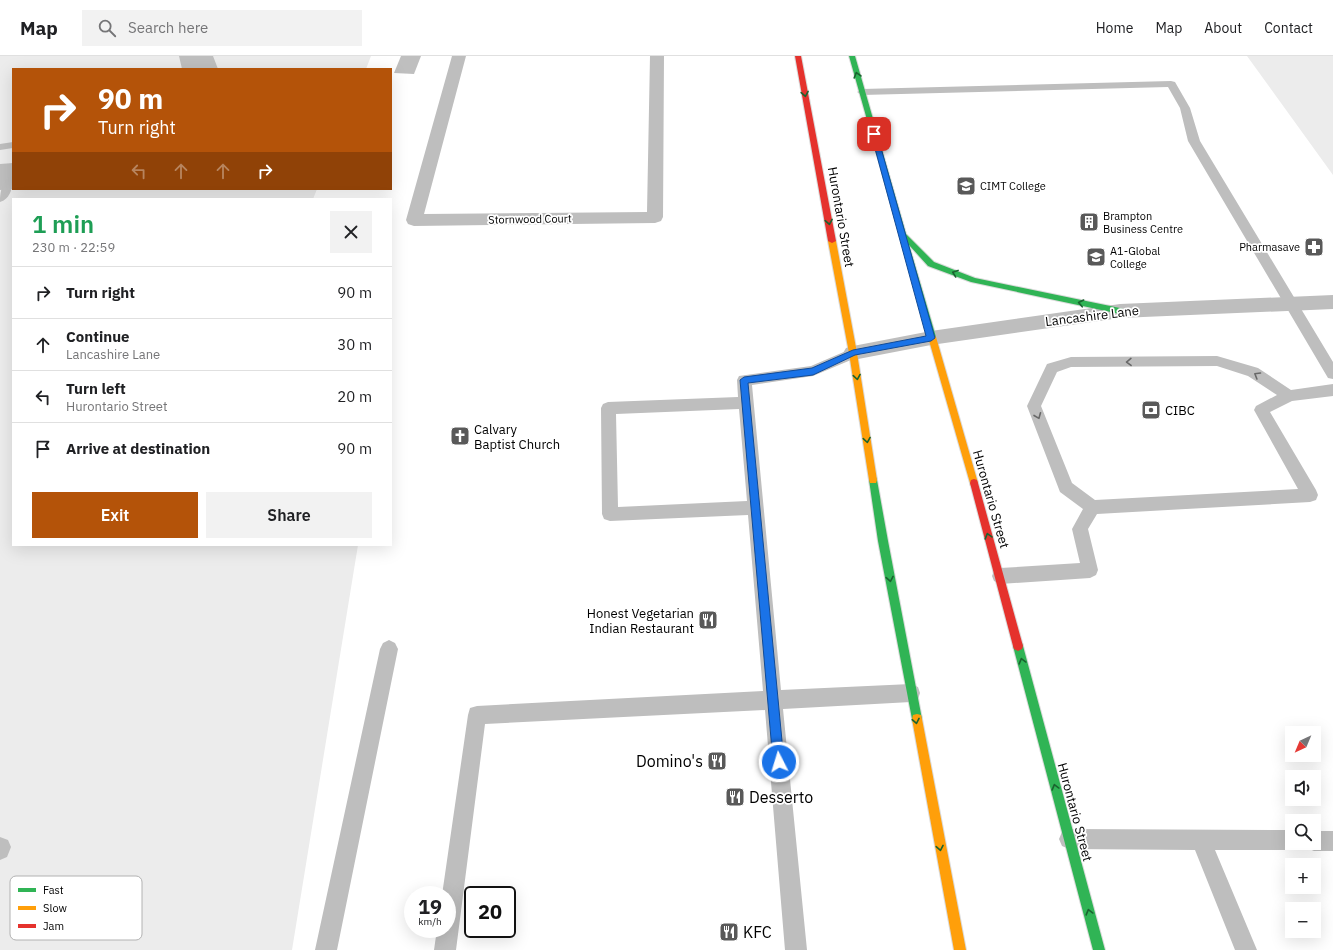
<!DOCTYPE html>
<meta charset="utf-8">
<style>
body{margin:0;font-family:"IBM Plex Sans",sans-serif;background:#f2f2f2;color:#202124;height:100vh;display:flex;flex-direction:column;font-size:15px;white-space:nowrap}
*{box-sizing:border-box;margin:0}
p{font-size:13px;color:#757577}
.icon{flex:none;width:22px;height:22px;fill:none;stroke:currentColor;stroke-width:2;stroke-linecap:round;stroke-linejoin:round}
.map{position:relative;flex:1;overflow:hidden}
.panel{position:absolute;left:12px;top:142px;width:380px;height:348px;display:flex;flex-direction:column;background:#fff;border-radius:0px;box-shadow:0 4px 16px #0002}
.panel>*{flex:none}
.guide{position:absolute;left:12px;top:12px;width:380px;height:122px;border-radius:0px;box-shadow:0 4px 16px #0002;background:#b45309;color:#fff;overflow:hidden}
.needle{width:26px;rotate:224deg}
.controls{position:absolute;left:1285px;top:670px;display:grid;gap:8px}
.controls a{display:grid;place-items:center;width:36px;height:36px;border-radius:0px;background:#fff;box-shadow:0 4px 16px #0002;font-size:20px}
.speed{position:absolute;left:404px;top:830px;display:flex;gap:8px;font-size:20px;font-weight:700;text-align:center}
.speed>*{display:grid;place-content:center;width:52px;height:52px;border-radius:50%;background:#fff;box-shadow:0 4px 16px #0002;line-height:1}
.speed small{font-size:10px;font-weight:400}
.speed .limit{border:2px solid #111;border-radius:6px;background:#fff;color:#111}
.pin{position:absolute;display:grid;place-items:center;width:34px;height:34px;color:#fff;margin:-17px;border-radius:8px;box-shadow:0 2px 6px #0006}
.me{position:absolute;width:44px;margin:-22px;rotate:355deg;stroke-linejoin:round;filter:drop-shadow(0 0 3px #0008)}
.turn{display:flex;align-items:center;gap:14px;height:84px;padding:0 20px;font-size:18px}
.turn .icon{width:52px;height:52px;stroke-width:2.5}
.turn b{display:block;font-size:28px;line-height:34px}
.lanes{display:flex;align-items:center;height:38px;padding:0 20px;background:#0003;justify-content:center;gap:20px;direction:ltr}
.lanes .off{opacity:.35}
.round{display:grid;place-items:center;flex:none;width:42px;height:42px;border-radius:0px;background:#f2f2f2}
.summary{display:flex;align-items:center;justify-content:space-between;height:68px;padding:0 20px}
h1{font-size:24px;font-weight:600;line-height:30px;color:#1e9e55}
.primary-button{display:flex;gap:8px;margin-top:auto;padding:8px 20px}
.primary-button a{flex:1;height:46px;border-radius:0px;background:#b45309;color:#fff;font-size:16px;font-weight:600;line-height:46px;text-align:center}
.primary-button a+a{background:#f2f2f2;color:#202124}
ul{padding:0;list-style:none}
li{display:flex;align-items:center;gap:12px;height:52px;padding:0 20px;border-top:1px solid #e0e0e0}
li div{flex:1}
li b{display:block;font-size:15px}
li em{font-style:normal}
header{display:flex;align-items:center;gap:24px;box-sizing:border-box;height:56px;padding:0 20px;background:#fff;border-bottom:1px solid #e0e0e0}
header strong{font-size:19px}
nav{display:flex;gap:22px;margin-inline-start:auto;font-size:14px}
.search{width:280px;height:36px;background:#f2f2f2;display:flex;align-items:center;gap:10px;box-sizing:border-box;padding:0 14px;border-radius:0px;color:#757577;font-size:15px}
.map>svg:first-child{display:block}
</style>
<header>
<strong>Map</strong>
<div class="search"><svg class="icon" aria-label="search" viewBox="0 0 24 24"><circle cx="10" cy="10" r="6"/><path d="M15 15l6 6"/></svg>Search here</div>
<nav><a>Home</a><a>Map</a><a>About</a><a>Contact</a></nav>
</header>
<div class="map">
<svg width="1333" height="894" viewBox="0 0 1333 894">
<rect width="100%" height="100%" fill="#fff"/>
<path fill="#ececec" d="M0,0h371l-5,13h-353v120h304l-4,10h-300v346h345l-66,405h-292z
M1247,0h86v119z"/>
<path fill="#bfbfbf" d="M401,0h20l-7,18 -20,-1z"/>
<g fill="none" stroke-linecap="round" stroke-linejoin="round">
<path fill="#bfbfbf" fill-rule="evenodd" d="M179,0h34l5,13h-36z
M13,107v26l-13,1v-26z"/>
<defs>
<path id="fast" d="M849,0h6l51,178 28,28 41,16 145,30 3,1v4l-3,1 -149,-32 -43,-16 -19,-21 27,92 -1,2h-6z
M873,420l3,1 1,3 11,61 34,178 -1,4 -4,1 -4,-1 -1,-4 -34,-178 -9,-61 1,-3z
M1018,585l4,2 1,3 82,304h-12l-80,-304 1,-3z"/>
<path id="slow" d="M830,183h2l4,2 21,112 20,127 -1,3h-6l-1,-3 -20,-127 -21,-112z
M932,278l4,3 42,146 -1,3h-6l-1,-3 -42,-146z
M917,658l4,1 1,4 44,231h-12l-42,-231 1,-4z"/>
<path id="jam" d="M795,0h6l35,185 -4,2 -4,-2z
M974,423l3,1 1,3 45,163 -1,3 -4,2 -4,-2 -1,-3 -43,-163 1,-3z"/>
</defs>
<use href="#fast" stroke="#dbdbdb" stroke-width="2"/>
<use href="#slow" stroke="#dbdbdb" stroke-width="2"/>
<use href="#jam" stroke="#dbdbdb" stroke-width="2"/>
<path fill="#bebebe" fill-rule="evenodd" d="M1171,25l4,1 15,26 10,33 133,221v17l-5,-1 -140,-237 -8,-33 -12,-21 -306,8 -5,-3 5,-3z
M13,86v6l-13,2v-6z
M13,120c0,10 -2,23 -13,26 0,-10 2,-23 13,-26z
M853,292l5,1 2,4 -2,4 -45,19 -61,9 29,305 130,-6 7,3 2,6 -2,6 -7,3 -128,7 24,241h-22l-20,-240 -280,14 -29,226h-22l3,-21h10v-34h-5l26,-180 2,-7 7,-2 286,-15 -15,-176 -138,6 -6,-2 -2,-5 -1,-106 2,-4 5,-2 130,-5 -1,-17 2,-4 72,-10zM739,353l8,92 -129,6 -2,-93z
M1217,300l41,12 33,22 42,-6v12l-41,5 -22,11 46,78 2,5 -2,5 -6,2 -213,12 -9,15 10,41 -2,5 -6,3 -90,6 -6,-3 -2,-5 2,-5 6,-3 80,-5 -8,-34 11,-20 -23,-17 -33,-86 20,-42 24,-7zM1217,310l31,10 29,19 -21,11 -2,4 44,79 -203,11 -23,-17 -31,-77 16,-34 14,-5z
M389,584l6,3 3,6 -61,301h-22l65,-301 3,-6z
M1069,773l223,1v13h9l-2,4 -7,3h-77l42,100h-22l-40,-100 -126,-1 -7,-3 -3,-7 3,-7z
M1314,775h19v20h-19l-7,-3 -2,-5h9z
M0,781l8,3 3,7 -4,10 -7,3z"/>
<path fill="#bebebe" fill-rule="evenodd" d="M452,0h14l-42,158 223,-2 3,-156h14l-1,161 -2,4 -6,2 -241,3 -6,-2 -2,-4z
M1333,239v14l-213,9 -189,27 -78,15 -7,-2 -3,-5 3,-5 7,-2 78,-15 189,-27z"/>
<use href="#fast" fill="#30b455" fill-rule="evenodd"/>
<use href="#slow" fill="#ff9f0a" fill-rule="evenodd"/>
<use href="#jam" fill="#e5322d" fill-rule="evenodd"/>
</g>
<defs><path id="oneway-chevron" d="M-2-3.5L2.5 0L-2 3.5" fill="none" stroke-width="1.6" stroke-linecap="round" stroke-linejoin="round"/></defs>
<g stroke="#1a632f">
<use href="#oneway-chevron" transform="translate(857 19) rotate(-106)"/>
<use href="#oneway-chevron" transform="translate(805 38) rotate(80)"/>
<use href="#oneway-chevron" transform="translate(829 166) rotate(80)"/>
<use href="#oneway-chevron" transform="translate(955 217) rotate(-160)"/>
<use href="#oneway-chevron" transform="translate(1081 247) rotate(-168)"/>
<use href="#oneway-chevron" transform="translate(857 321) rotate(81)"/>
<use href="#oneway-chevron" transform="translate(867 384) rotate(81)"/>
<use href="#oneway-chevron" transform="translate(988 480) rotate(-106)"/>
<use href="#oneway-chevron" transform="translate(890 523) rotate(80)"/>
<use href="#oneway-chevron" transform="translate(1022 605) rotate(-105)"/>
<use href="#oneway-chevron" transform="translate(916 665) rotate(79)"/>
<use href="#oneway-chevron" transform="translate(1055 731) rotate(-105)"/>
<use href="#oneway-chevron" transform="translate(940 792) rotate(79)"/>
<use href="#oneway-chevron" transform="translate(1089 856) rotate(-105)"/>
</g>
<g stroke="#686868">
<use href="#oneway-chevron" transform="translate(1129 306) rotate(179)"/>
<use href="#oneway-chevron" transform="translate(1257 319) rotate(-149)"/>
<use href="#oneway-chevron" transform="translate(1038 360) rotate(68)"/>
</g>
<path fill="#1a73e8" stroke="#114b97" d="M874,76l3,2 58,204 -4,3 -76,14 -42,20 -65,8 36,379 -1,4 -4,2 -4,-2 -2,-4 -33,-382 4,-3 68,-9 41,-18 73,-14 -55,-202z"/>
<defs>
<symbol id="university-square" viewBox="-11 -11 22 22"><rect x="-9" y="-9" width="18" height="18" rx="4" fill="#595959" stroke="#fff"/><path d="M0-5L7-2L0 1L-7-2ZM-4 1L0 2.5L4 1V4Q0 6-4 4Z" fill="#fff"/></symbol>
<symbol id="building-square" viewBox="-11 -11 22 22"><rect x="-9" y="-9" width="18" height="18" rx="4" fill="#595959" stroke="#fff"/><path d="M-4-6H4V6H1V3H-1V6H-4ZM-2.5-4.3h1.7v1.8h-1.7ZM.8-4.3h1.7v1.8H.8ZM-2.5-1h1.7V.8h-1.7ZM.8-1h1.7V.8H.8Z" fill="#fff"/></symbol>
<symbol id="pharmacy-square" viewBox="-11 -11 22 22"><rect x="-9" y="-9" width="18" height="18" rx="4" fill="#595959" stroke="#fff"/><path d="M-2-6h4v4h4v4h-4v4h-4v-4h-4v-4h4Z" fill="#fff"/></symbol>
<symbol id="bank-square" viewBox="-11 -11 22 22"><rect x="-9" y="-9" width="18" height="18" rx="4" fill="#595959" stroke="#fff"/><path d="M-6-4H6V4H-6ZM0-2.3a2.3 2.3 0 1 0 0 4.6a2.3 2.3 0 1 0 0-4.6Z" fill="#fff"/></symbol>
<symbol id="church-square" viewBox="-11 -11 22 22"><rect x="-9" y="-9" width="18" height="18" rx="4" fill="#595959" stroke="#fff"/><path d="M-1.2-6h2.4v3.5h3.3v2.4h-3.3V6h-2.4V-.1h-3.3v-2.4h3.3Z" fill="#fff"/></symbol>
<symbol id="restaurant-square" viewBox="-11 -11 22 22"><rect x="-9" y="-9" width="18" height="18" rx="4" fill="#595959" stroke="#fff"/><path d="M-5-6h1v4h1v-4h1v4h1v-4h1v5L-1.5 .5V6h-2V.5L-5-1ZM5-6V6H3V1.5H1.5Q1.5-4 5-6Z" fill="#fff"/></symbol>
</defs>
<g fill-rule="evenodd">
<use href="#university-square" x="955" y="119" width="22" height="22"/>
<use href="#building-square" x="1078" y="155" width="22" height="22"/>
<use href="#pharmacy-square" x="1303" y="180" width="22" height="22"/>
<use href="#university-square" x="1085" y="190" width="22" height="22"/>
<use href="#bank-square" x="1140" y="343" width="22" height="22"/>
<use href="#church-square" x="449" y="369" width="22" height="22"/>
<use href="#restaurant-square" x="697" y="553" width="22" height="22"/>
<use href="#restaurant-square" x="706" y="694" width="22" height="22"/>
<use href="#restaurant-square" x="724" y="730" width="22" height="22"/>
<use href="#restaurant-square" x="718" y="865" width="22" height="22"/>
</g>
<g text-anchor="middle" dominant-baseline="central" stroke-width="3.5" stroke-linejoin="round" paint-order="stroke">
<g font-size="11" fill="#000" stroke="#fff" text-anchor="start">
<text x="980" y="130">CIMT College</text>
<text x="1103" y="160">Brampton<tspan x="1103" dy="13">Business Centre</tspan></text>
<text x="1300" y="191" text-anchor="end">Pharmasave</text>
<text x="1110" y="195">A1-Global<tspan x="1110" dy="13">College</tspan></text>
</g>
<g font-size="11" fill="#000" stroke="#fff">
<text transform="translate(530 163) rotate(-1)">Stornwood Court</text>
</g>
<g font-size="13" fill="#000" stroke="#fff">
<text transform="translate(841 161) rotate(80)">Hurontario Street</text>
<text transform="translate(1092 260) rotate(-7)">Lancashire Lane</text>
<text transform="translate(991 443) rotate(74)">Hurontario Street</text>
<text transform="translate(1075 756) rotate(75)">Hurontario Street</text>
</g>
<g font-size="13" fill="#000" stroke="#fff" text-anchor="start">
<text x="1165" y="354">CIBC</text>
<text x="474" y="373">Calvary<tspan x="474" dy="15">Baptist Church</tspan></text>
<text x="694" y="557" text-anchor="end">Honest Vegetarian<tspan x="694" dy="15">Indian Restaurant</tspan></text>
</g>
<g font-size="16" fill="#000" stroke="#fff" text-anchor="start">
<text x="703" y="705" text-anchor="end">Domino's</text>
<text x="749" y="741">Desserto</text>
<text x="743" y="876">KFC</text>
</g>
</g>
<rect x="10" y="820" width="132" height="64" rx="6" fill="#fff" stroke="#b2b2b2" stroke-width="1"/>
<rect x="18" y="832" width="18" height="4" fill="#30b455"/>
<rect x="18" y="850" width="18" height="4" fill="#ff9f0a"/>
<rect x="18" y="868" width="18" height="4" fill="#e5322d"/>
<g font-size="11" fill="#000">
<text x="43" y="838">Fast</text>
<text x="43" y="856">Slow</text>
<text x="43" y="874">Jam</text>
</g>
</svg>
<div class="controls">
<a><svg class="needle" viewBox="-14 -14 28 28"><path d="M0-13l5 13h-10z" fill="#e53935"/><path d="M0 13l5-13h-10z" fill="#757577"/></svg></a>
<a><svg class="icon" aria-label="sound" viewBox="0 0 24 24"><path d="M4 9h4l5-4v14l-5-4H4zM17 9q2 3 0 6"/></svg></a>
<a><svg class="icon" aria-label="search" viewBox="0 0 24 24"><circle cx="10" cy="10" r="6"/><path d="M15 15l6 6"/></svg></a>
<a>+</a>
<a>−</a>
</div>
<div class="speed"><div>19<small>km/h</small></div><div class="limit">20</div></div>
<div class="pin" style="left:874px;top:78px;background:#d93025"><svg class="icon" aria-label="arrive" viewBox="0 0 24 24"><path d="M6 21V4h12l-3 4 3 4H6"/></svg></div>
<svg class="me" style="left:779px;top:706px" viewBox="-20 -20 40 40"><circle r="17" fill="#1a73e8" stroke="#fff" stroke-width="3"/><path d="M0-11L8 9 0 5-8 9z" fill="#fff"/></svg>
<div class="guide">
<div class="turn"><svg class="icon" aria-label="right" viewBox="0 0 24 24"><path d="M7 20v-9h11M14 6l5 5-5 5"/></svg><div><b>90 m</b>Turn right</div></div>
<div class="lanes"><svg class="icon off" aria-label="left" viewBox="0 0 24 24"><path d="M17 20v-9H6M10 6l-5 5 5 5"/></svg><svg class="icon off" aria-label="ahead" viewBox="0 0 24 24"><path d="M12 20V5M6 11l6-6 6 6"/></svg><svg class="icon off" aria-label="ahead" viewBox="0 0 24 24"><path d="M12 20V5M6 11l6-6 6 6"/></svg><svg class="icon" aria-label="right" viewBox="0 0 24 24"><path d="M7 20v-9h11M14 6l5 5-5 5"/></svg></div>
</div>
<section class="panel">
<div class="summary"><div><h1>1 min</h1><p>230 m · 22:59</p></div><a class="round"><svg class="icon" aria-label="close" viewBox="0 0 24 24"><path d="M6 6l12 12M18 6L6 18"/></svg></a></div>
<ul>
<li><svg class="icon" aria-label="right" viewBox="0 0 24 24"><path d="M7 20v-9h11M14 6l5 5-5 5"/></svg><div><b>Turn right</b></div><em>90 m</em></li>
<li><svg class="icon" aria-label="ahead" viewBox="0 0 24 24"><path d="M12 20V5M6 11l6-6 6 6"/></svg><div><b>Continue</b><p>Lancashire Lane</p></div><em>30 m</em></li>
<li><svg class="icon" aria-label="left" viewBox="0 0 24 24"><path d="M17 20v-9H6M10 6l-5 5 5 5"/></svg><div><b>Turn left</b><p>Hurontario Street</p></div><em>20 m</em></li>
<li><svg class="icon" aria-label="arrive" viewBox="0 0 24 24"><path d="M6 21V4h12l-3 4 3 4H6"/></svg><div><b>Arrive at destination</b></div><em>90 m</em></li>
</ul>
<div class="primary-button"><a>Exit</a><a>Share</a></div>
</section>
</div>
